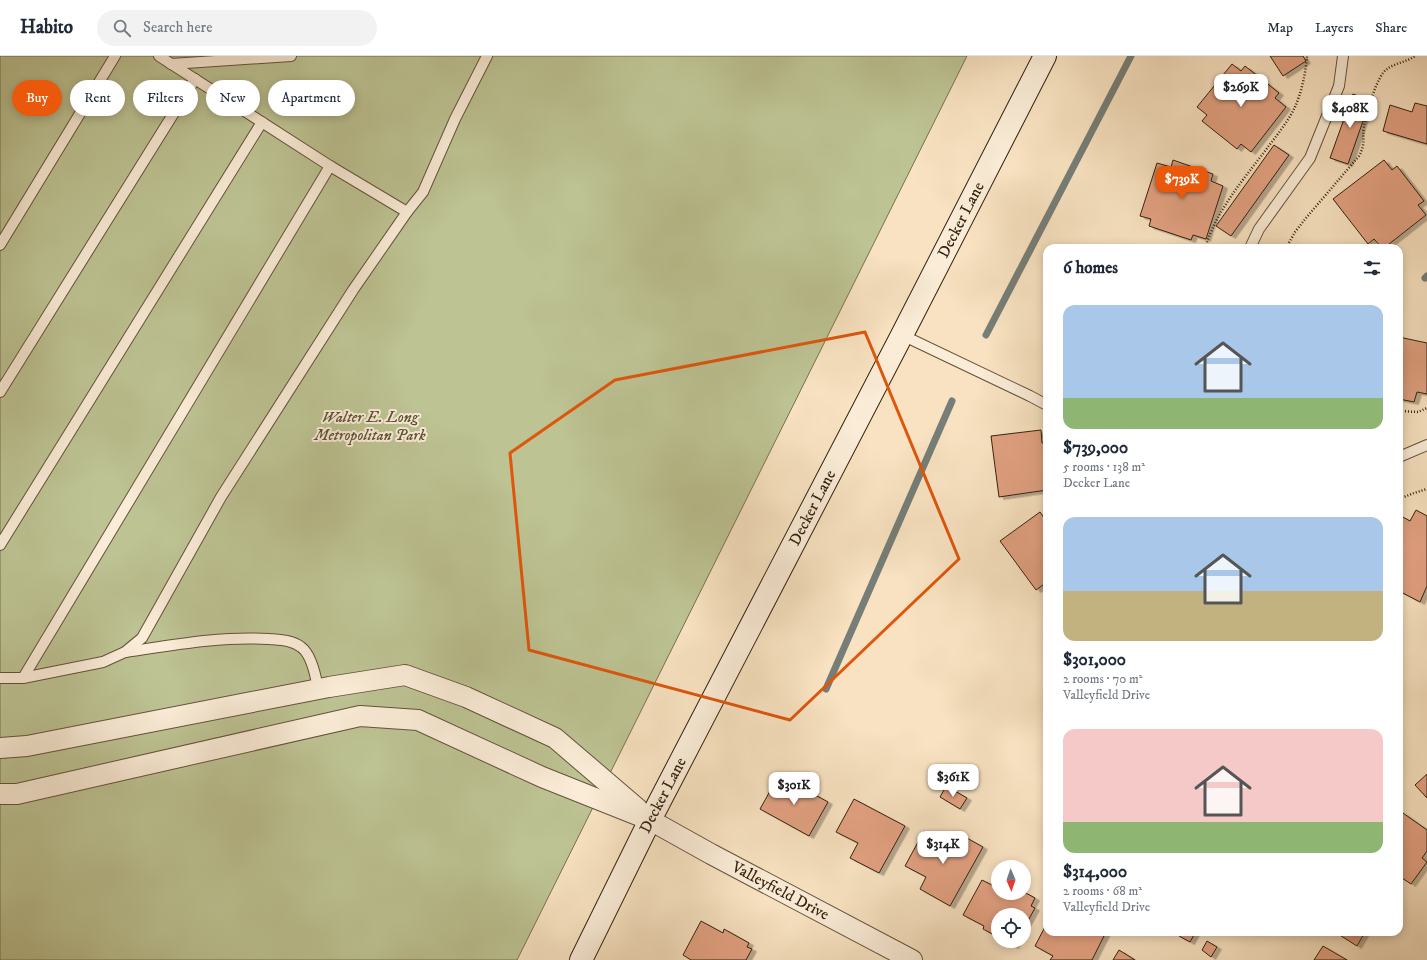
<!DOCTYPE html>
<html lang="en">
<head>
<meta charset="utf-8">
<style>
	body { margin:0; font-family:"IM FELL DW Pica",serif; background:#f2f2f3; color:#1f2937; height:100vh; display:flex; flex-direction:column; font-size:15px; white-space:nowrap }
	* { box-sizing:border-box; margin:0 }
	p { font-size:13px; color:#747a83 }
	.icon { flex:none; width:22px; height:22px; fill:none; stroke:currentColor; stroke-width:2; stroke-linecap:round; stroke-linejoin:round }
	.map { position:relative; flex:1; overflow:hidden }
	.details { position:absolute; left:1043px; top:188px; width:360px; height:692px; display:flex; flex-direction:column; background:#fff; border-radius:12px; box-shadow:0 2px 10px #0003 }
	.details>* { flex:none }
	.top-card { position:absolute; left:12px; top:24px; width:380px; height:36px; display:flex; gap:8px }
	.needle { width:26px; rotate:178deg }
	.tools { position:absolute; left:991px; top:804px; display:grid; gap:8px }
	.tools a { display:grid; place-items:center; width:40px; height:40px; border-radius:50%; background:#fff; box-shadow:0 2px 10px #0003; font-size:20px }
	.price { position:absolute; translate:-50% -34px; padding:0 9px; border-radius:8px; background:#fff; color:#222; font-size:13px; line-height:26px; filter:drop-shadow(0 1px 2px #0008) }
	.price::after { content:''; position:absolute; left:50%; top:24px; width:12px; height:9px; margin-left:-6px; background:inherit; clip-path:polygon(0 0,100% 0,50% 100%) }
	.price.active { background:#ea580c; color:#fff }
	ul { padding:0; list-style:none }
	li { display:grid; align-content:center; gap:8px; height:212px; padding:0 20px }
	li span { display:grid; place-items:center; height:124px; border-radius:12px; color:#555 }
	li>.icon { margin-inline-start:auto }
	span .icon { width:72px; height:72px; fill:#fffc; stroke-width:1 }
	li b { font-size:17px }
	h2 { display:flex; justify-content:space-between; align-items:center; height:48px; padding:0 20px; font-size:17px }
	.tag { padding:0 14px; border-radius:18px; background:#fff; box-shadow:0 2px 10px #0003; font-size:14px; line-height:36px }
	.tag.active { background:#ea580c; color:#fff }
	header { display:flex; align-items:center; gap:24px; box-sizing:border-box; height:56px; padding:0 20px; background:#fff; border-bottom:1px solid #e0e1e3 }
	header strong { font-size:19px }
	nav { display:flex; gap:22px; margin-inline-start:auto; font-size:14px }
	.search { width:280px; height:36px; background:#f2f2f3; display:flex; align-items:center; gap:10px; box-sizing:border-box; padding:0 14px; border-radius:22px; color:#747a83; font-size:15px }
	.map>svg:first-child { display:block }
	.green { fill:#bdc393; stroke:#787250 }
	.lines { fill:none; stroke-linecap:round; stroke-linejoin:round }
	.stream { stroke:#767e77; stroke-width:7 }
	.building { fill:#e2a181; stroke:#34220e; filter:url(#shadow) }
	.lane-casing { stroke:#65523b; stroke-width:12 }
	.street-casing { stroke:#65523b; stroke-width:22 }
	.secondary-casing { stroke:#34220e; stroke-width:24 }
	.path { stroke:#34220e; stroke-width:2.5; stroke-dasharray:1 2; stroke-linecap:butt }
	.lane { stroke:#faecd7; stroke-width:10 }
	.street { stroke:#faecd7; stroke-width:20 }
	.secondary { stroke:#faecd7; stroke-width:22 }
	.marked { fill:none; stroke:#df560c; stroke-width:3; stroke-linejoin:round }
	.labels { text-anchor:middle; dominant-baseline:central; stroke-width:4; stroke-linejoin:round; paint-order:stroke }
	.street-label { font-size:16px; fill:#34220e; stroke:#faecd7 }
	.park-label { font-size:16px; font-style:italic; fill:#5d5236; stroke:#faecd7 }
</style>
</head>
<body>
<header>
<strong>Habito</strong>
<div class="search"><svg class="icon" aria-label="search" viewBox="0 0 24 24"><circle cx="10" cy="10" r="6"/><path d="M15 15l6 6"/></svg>Search here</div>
<nav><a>Map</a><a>Layers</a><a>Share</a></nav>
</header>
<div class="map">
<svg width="1427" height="904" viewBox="0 0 1427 904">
	<defs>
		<filter id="shadow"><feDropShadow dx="4.5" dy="2.5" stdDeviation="0" flood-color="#0004"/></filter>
	</defs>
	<rect width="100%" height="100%" fill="#f8e2c1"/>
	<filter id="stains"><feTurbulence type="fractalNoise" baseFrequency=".005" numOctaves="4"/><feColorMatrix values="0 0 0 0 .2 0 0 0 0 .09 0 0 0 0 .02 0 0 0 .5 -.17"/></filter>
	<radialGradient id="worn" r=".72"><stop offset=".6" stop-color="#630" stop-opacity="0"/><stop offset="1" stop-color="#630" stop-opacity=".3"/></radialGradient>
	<path class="green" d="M0,0H967L517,904H0Z"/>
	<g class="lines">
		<g class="stream">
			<path d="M1425,222L1427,220"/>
			<path d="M986,279L1131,0"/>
			<path d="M826,633L952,345"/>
		</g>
	</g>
	<g class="building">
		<path d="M1270,0H1303L1306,5L1283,20Z"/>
		<path d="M1232,8L1241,15L1245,10L1279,37L1275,42L1286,51L1251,96L1241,88L1237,93L1202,65L1207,59L1197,51Z"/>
		<path d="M1353,38L1370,45L1348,108L1330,102Z"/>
		<path d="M1415,47L1427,50V88L1383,75L1390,49L1412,56Z"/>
		<path d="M1274,89L1289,99L1231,180L1216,170Z"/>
		<path d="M1173,104L1213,118L1211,125L1223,130L1206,183L1193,179L1191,184L1149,170L1151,163L1140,160L1157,107L1171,111Z"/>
		<path d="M1384,104L1392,114L1397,110L1424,145L1418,149L1426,159L1384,192H1382L1374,183L1368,188L1333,143Z"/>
		<path d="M1399,281L1427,287V338L1417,336L1414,346L1399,343Z"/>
		<path d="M1041,374L1042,387L1047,386V421H1046L1047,434L999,441L991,380Z"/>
		<path d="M1416,454L1427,460V530L1420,546L1399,535V465L1401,460L1410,465Z"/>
		<path d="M1040,456L1047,466V526L1036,534L1000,485Z"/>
		<path d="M1427,718V742L1415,729Z"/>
		<path d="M779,719L828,746L809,780L760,753Z"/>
		<path d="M946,730L967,742L960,753L940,741Z"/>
		<path d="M854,743L905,770L879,817L850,802L858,787L836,776Z"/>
		<path d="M1403,757L1427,774V795L1422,802L1427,806L1411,828L1399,820V763Z"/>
		<path d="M924,775L956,793L963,780L983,791L950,850L920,833L926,821L905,810Z"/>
		<path d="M982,824L998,832V837H1006L1013,841L1014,837H1024V836L1035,842L1031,850L1035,852L1024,872V859H998V881L983,873L984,870L963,859Z"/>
		<path d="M701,865L723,877L724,873L749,887L747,891L752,893L746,904H691L683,899Z"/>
		<path d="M1047,867V876H1106L1092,904H1050L1053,900L1035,890Z"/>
		<path d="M1181,876H1193L1195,877L1190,886L1179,880Z"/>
		<path d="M1335,876H1365L1357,890Z"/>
		<path d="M1005,885H1017L1014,890Z"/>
		<path d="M1207,885L1217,891L1211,901L1202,894Z"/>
		<path d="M1323,890L1347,904H1314Z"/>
		<path d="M1119,894L1135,904H1113Z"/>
	</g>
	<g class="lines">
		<g class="lane-casing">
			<g id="lane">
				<path d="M171,8L291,0"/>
				<path d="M407,156L423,136L455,63L487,0"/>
				<path d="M0,189L115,0"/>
				<path d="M1250,192L1259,173L1310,102L1339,30L1343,0"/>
				<path d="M902,279L1030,340L1047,349"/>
				<path d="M0,336L195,23"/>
				<path d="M1399,401L1427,389"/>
				<path d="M0,489L262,66"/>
				<path d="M126,596C173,589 221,580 269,583C280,584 292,584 301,591C311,598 316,621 318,633"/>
				<path d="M0,622H23L330,110L159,0"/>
				<path d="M23,622L103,606L125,596L142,582L221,441L353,234L407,156L330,110"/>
			</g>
		</g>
		<g class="street-casing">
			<g id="street">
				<path d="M0,692L27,690L329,631L405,619L466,641L555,682L638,753"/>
				<path id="s1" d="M0,738H17L360,660L418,664L542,721L650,764L711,798L912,904"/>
			</g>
		</g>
		<g class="secondary-casing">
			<g id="secondary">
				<path id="s2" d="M581,904L650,764L902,279L1045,0"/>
			</g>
		</g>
		<g class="path">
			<path d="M1205,192C1217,153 1244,123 1268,91C1277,79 1287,67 1294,53C1301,39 1306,16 1307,0"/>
			<path d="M1286,192L1295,176L1306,162L1359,100C1366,87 1362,83 1364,70C1366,58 1377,19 1387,13C1395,7 1407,6 1415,0"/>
			<path d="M1399,355L1418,356L1427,352"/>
			<path d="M1399,443L1414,437L1427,433"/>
		</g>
		<use href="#lane" class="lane"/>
		<use href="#street" class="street"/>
		<use href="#secondary" class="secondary"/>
	</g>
	<path class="marked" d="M865,276L959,503L790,664L529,594L510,397L615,324Z"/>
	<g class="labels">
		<g class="street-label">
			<text stroke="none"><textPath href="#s2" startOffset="832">Decker Lane</textPath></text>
			<text stroke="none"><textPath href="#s2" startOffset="508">Decker Lane</textPath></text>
			<text stroke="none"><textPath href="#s2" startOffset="184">Decker Lane</textPath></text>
			<text stroke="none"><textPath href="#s1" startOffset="828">Valleyfield Drive</textPath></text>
		</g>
		<g class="park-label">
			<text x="370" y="361">Walter E. Long<tspan x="370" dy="18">Metropolitan Park</tspan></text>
		</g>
	</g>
	<rect width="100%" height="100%" filter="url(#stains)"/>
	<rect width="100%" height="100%" fill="url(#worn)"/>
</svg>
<div class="tools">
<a><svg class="needle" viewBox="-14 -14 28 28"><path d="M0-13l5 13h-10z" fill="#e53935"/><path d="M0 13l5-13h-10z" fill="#747a83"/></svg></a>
<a><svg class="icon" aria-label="locate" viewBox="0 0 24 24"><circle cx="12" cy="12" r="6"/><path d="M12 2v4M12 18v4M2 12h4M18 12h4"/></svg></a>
</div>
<b class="price" style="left:1241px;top:52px">$269K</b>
<b class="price" style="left:1350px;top:73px">$408K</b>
<b class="price active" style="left:1182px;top:144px">$739K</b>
<b class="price" style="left:953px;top:742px">$361K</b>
<b class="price" style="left:794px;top:750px">$301K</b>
<b class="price" style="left:943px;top:809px">$314K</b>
<div class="top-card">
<a class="tag active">Buy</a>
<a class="tag">Rent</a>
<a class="tag">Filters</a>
<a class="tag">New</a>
<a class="tag">Apartment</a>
</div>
<section class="details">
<h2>6 homes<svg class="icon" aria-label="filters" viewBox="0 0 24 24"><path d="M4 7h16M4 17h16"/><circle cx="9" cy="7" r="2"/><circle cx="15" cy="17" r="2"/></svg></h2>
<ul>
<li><span style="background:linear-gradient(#a9c7e8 75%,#8fb573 0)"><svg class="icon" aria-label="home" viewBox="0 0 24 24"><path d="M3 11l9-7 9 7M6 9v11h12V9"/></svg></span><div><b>$739,000</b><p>5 rooms · 138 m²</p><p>Decker Lane</p></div></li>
<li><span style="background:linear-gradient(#a9c7e8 60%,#c2b280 0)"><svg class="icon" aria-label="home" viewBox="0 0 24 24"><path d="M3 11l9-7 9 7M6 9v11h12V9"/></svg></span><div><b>$301,000</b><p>2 rooms · 70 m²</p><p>Valleyfield Drive</p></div></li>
<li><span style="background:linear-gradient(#f6c9c9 75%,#8fb573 0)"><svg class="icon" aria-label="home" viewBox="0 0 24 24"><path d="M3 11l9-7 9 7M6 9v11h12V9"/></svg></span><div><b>$314,000</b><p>2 rooms · 68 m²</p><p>Valleyfield Drive</p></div></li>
</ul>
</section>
</div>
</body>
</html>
